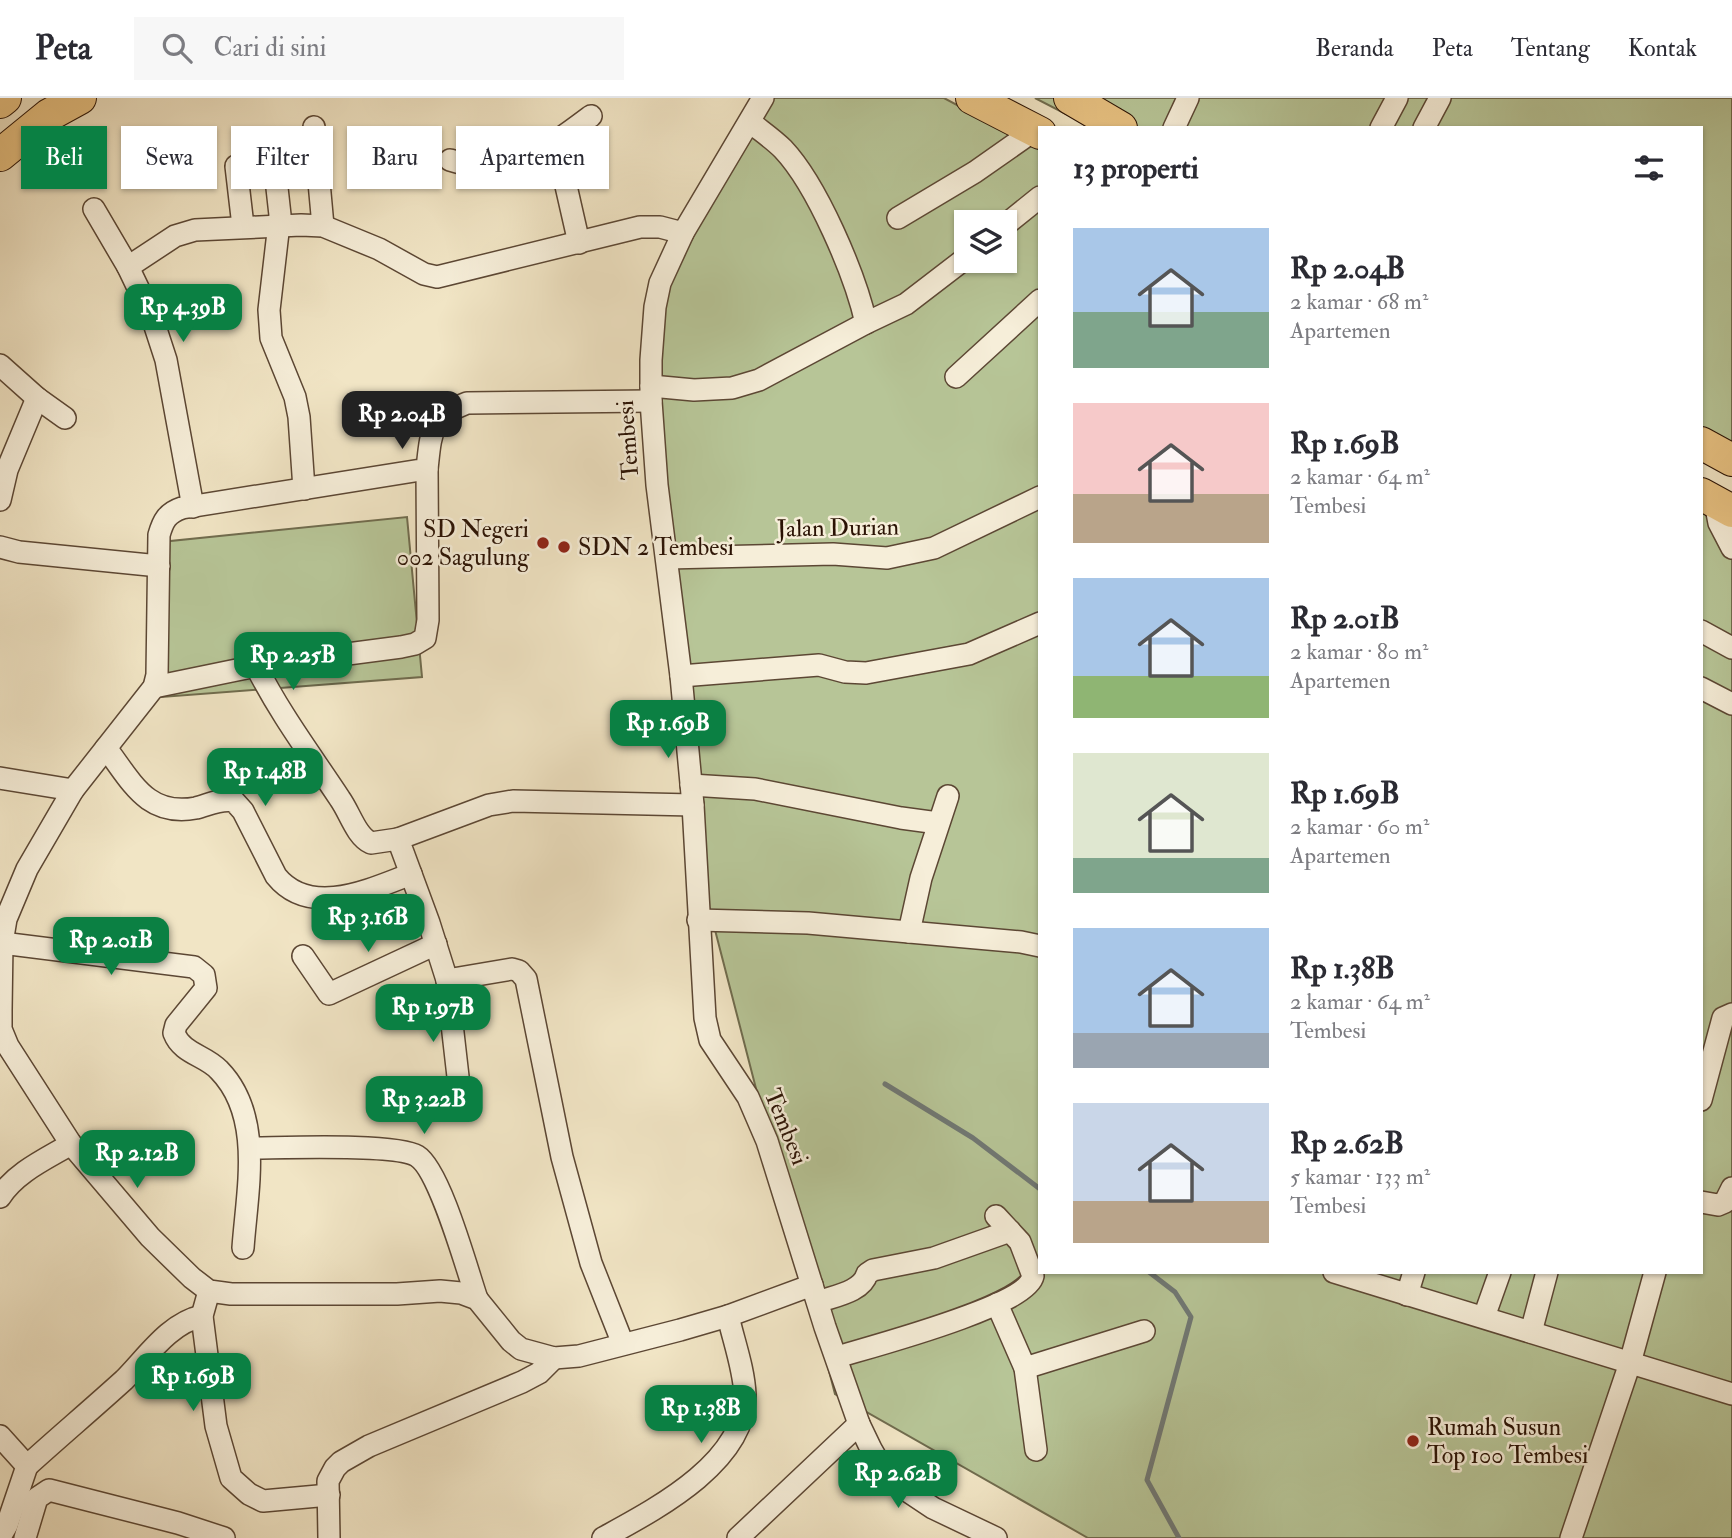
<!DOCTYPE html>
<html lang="id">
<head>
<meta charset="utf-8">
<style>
	body { margin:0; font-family:"IM FELL Double Pica",serif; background:#f7f7f7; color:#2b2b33; height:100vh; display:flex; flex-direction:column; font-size:26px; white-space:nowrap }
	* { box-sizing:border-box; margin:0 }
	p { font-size:23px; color:#7c7c81 }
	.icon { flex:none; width:38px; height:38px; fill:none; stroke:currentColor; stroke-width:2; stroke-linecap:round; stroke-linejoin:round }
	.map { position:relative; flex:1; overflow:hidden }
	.panel { position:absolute; left:1038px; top:28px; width:665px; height:1148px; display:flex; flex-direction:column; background:#fff; border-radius:0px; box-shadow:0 2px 5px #0004 }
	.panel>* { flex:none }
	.hud { position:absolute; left:21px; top:28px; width:665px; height:63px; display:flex; gap:14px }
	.fabs { position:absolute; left:954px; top:112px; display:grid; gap:14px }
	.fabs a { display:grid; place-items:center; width:63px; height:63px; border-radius:0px; background:#fff; box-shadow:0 2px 5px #0004; font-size:35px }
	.price { position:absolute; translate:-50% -60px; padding:0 16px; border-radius:14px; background:#0b8043; color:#fff; font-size:23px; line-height:46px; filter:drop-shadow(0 2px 4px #0008) }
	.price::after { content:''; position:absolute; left:50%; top:42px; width:21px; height:16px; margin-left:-10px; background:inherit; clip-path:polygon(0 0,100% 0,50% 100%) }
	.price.selected { background:#222; color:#fff }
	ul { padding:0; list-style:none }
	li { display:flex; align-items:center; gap:21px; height:175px; padding:0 35px }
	li span { display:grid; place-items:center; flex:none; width:196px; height:140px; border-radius:0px; color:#555 }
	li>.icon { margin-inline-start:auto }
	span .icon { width:84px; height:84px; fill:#fffc; stroke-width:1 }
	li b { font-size:30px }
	h2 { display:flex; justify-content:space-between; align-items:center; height:84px; padding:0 35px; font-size:30px }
	.pill { padding:0 24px; border-radius:0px; background:#fff; box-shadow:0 2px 5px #0004; font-size:24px; line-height:63px }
	.pill.selected { background:#0b8043; color:#fff }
	header { display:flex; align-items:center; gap:42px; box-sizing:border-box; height:98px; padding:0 35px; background:#fff; border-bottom:2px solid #e1e1e2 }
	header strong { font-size:33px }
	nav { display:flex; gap:38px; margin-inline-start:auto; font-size:24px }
	.search { width:490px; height:63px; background:#f7f7f7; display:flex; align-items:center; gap:18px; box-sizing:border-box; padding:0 24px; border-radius:0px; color:#7c7c81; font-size:26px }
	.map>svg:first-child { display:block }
	.green { fill:#b7c597; stroke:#706c4e; stroke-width:2; fill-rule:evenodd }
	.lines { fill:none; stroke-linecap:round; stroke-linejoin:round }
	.stream { stroke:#707874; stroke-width:5 }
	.minor-casing { stroke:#5c4734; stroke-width:24 }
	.highway-casing { stroke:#2a1204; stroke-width:34 }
	.minor { stroke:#f6eed9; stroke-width:21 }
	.highway { stroke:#e8c282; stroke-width:32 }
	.poi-dot { fill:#8f2418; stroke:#f6eed9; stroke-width:2.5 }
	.labels { text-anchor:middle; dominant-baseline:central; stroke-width:5; stroke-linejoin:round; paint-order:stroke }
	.street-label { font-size:24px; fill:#2a1204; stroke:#f6eed9 }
	.poi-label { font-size:24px; fill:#2a1204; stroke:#f6eed9; text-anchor:start }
</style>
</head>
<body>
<header>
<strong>Peta</strong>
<div class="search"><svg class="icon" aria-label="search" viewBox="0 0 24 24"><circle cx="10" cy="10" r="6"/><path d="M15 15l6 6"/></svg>Cari di sini</div>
<nav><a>Beranda</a><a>Peta</a><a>Tentang</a><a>Kontak</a></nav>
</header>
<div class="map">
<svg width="1732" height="1440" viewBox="0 0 1732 1440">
	<rect width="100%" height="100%" fill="#f1e5c5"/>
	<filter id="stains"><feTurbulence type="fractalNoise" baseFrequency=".00286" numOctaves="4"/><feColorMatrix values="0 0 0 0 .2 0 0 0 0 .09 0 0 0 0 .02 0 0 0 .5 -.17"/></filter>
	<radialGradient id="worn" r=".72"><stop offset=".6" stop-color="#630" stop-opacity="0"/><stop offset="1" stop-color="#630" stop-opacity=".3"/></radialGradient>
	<g class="green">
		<path d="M769,0H944L1039,51L1040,1174H1701V405L1732,422V1440H1088L835,1296L684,712L649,312L661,186ZM966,124H1004V163H966Z"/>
		<path d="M1035,0H1732V378L1701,361V30H1093Z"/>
		<path d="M407,419L422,579L162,599L161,444Z"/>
	</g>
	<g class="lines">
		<g class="stream">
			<path d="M885,986L973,1040L1040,1091"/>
			<path d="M1149,1174L1175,1194L1191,1219L1147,1382L1179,1440"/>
		</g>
		<g class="minor-casing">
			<g id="minor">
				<path d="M763,0L683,135L660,185L655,209L651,262V303L657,387L681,578L693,707L705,920L710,942L748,999L767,1043L825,1229L859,1326L871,1351L883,1372L906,1392L933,1410L996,1440"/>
				<path d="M750,24C761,33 773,41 783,51C817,87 855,176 866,225"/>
				<path d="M314,29L323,128"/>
				<path d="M1174,30L1188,0"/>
				<path d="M1381,30L1397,0"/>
				<path d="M1424,30L1440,0"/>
				<path d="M556,44L579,145"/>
				<path d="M268,46L274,63L280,117L269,212L271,240L295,299L299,319L304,391"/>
				<path d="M450,62C508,81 547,51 591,18"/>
				<path d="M236,68L243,128"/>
				<path d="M94,111L128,169L152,219L166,262L193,409"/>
				<path d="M898,120L975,74L1035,32"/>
				<path d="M1004,128L1040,99"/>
				<path d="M128,169L175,138L195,132L301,127L323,128L379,151L424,176L437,179L640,129H660L683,135"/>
				<path d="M0,267L37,300L65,320"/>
				<path d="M956,279L1040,202"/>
				<path d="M651,288L694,292L732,290L759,282L866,225L906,206L966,160"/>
				<path d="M651,303L467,305C430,319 431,335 427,371L182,410C167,415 163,423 159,437L157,577L154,589L73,692L27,771L6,821L2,845L1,912V931L8,948L71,1046L150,1139L192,1180L209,1193L231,1196H397L440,1193L461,1195L477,1201L511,1243L521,1251L554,1260L579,1258L680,1232L728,1218L812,1187"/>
				<path d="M0,402L7,372L37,300"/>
				<path d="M1715,404L1719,425L1732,450"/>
				<path d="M0,449L19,454L159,468"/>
				<path d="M667,460L833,456L887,460L934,450L1040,399"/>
				<path d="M1701,533L1732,550"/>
				<path d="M256,568L401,549L415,546L425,540L428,522L427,371"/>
				<path d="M681,578L819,567L845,574L866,575L969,556L1040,525"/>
				<path d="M154,589L256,568C280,616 311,657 340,701C350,715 356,738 371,745L398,741"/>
				<path d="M1701,590L1732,606"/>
				<path d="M106,650C132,684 147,719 196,710C208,707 221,700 234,703L243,713L276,778C310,820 369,792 411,776"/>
				<path d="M0,680L73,692"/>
				<path d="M691,687L755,691L901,720L938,725"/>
				<path d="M698,822L808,825L1021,844L1040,848"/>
				<path d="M909,834L921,780L948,698"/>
				<path d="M2,845L194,869L204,877L206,890L176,927L174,935C182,956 205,957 219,972C264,1018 247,1092 243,1150"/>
				<path d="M303,858L329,896L436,846"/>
				<path d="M447,882L461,1005"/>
				<path d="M1701,1002L1723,920L1732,916"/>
				<path d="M250,1050C280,1050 396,1045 417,1058C440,1072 467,1172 477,1201"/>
				<path d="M0,1099C16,1074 46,1061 71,1046"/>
				<path d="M1701,1104L1718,1107L1725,1104L1732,1090"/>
				<path d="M1334,1174L1732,1296"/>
				<path d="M209,1193L202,1218L216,1328L231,1380L249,1396L263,1403L329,1397"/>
				<path d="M1407,1197L1414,1174"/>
				<path d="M818,1204C834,1198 862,1194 867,1176L873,1172L934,1160L1010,1133"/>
				<path d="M997,1206L1025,1270L1036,1352"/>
				<path d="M1484,1219L1500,1174"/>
				<path d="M1531,1234L1547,1174"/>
				<path d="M623,1246L591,1165L562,1059L526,881L519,873L512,871L447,882L429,825L398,741L489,707L513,703L693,707"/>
				<path d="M837,1259C870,1249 1027,1208 1033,1178L1020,1144L996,1118"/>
				<path d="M1025,1270L1144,1233"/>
				<path d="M0,1338L27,1368C59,1339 92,1311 124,1282C147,1259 169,1225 202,1218"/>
				<path d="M0,1439L7,1427L27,1368"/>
				<path d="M25,1440L37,1400L49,1392L178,1425L224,1440"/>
				<path d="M329,1440L328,1383L335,1370L341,1364L369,1348L522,1284L539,1275L554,1260"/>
				<path d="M603,1440C654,1412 746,1365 745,1297C744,1271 734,1244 728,1218"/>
				<path d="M738,1440L859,1326"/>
				<path d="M1571,1440L1630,1265L1655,1174"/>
			</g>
		</g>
		<g class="highway-casing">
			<g id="highway">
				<path d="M972,0L1040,35"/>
				<path d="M1070,0L1121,30"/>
				<path d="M0,4L5,0"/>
				<path d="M0,57L49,17L80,0"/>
				<path d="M1701,345L1732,362"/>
				<path d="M1701,396L1732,413"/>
			</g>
		</g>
		<use href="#minor" class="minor"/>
		<use href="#highway" class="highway"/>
	</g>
	<g class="poi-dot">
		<circle cx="543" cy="445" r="7"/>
		<circle cx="564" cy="449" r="7"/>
		<circle cx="1413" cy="1343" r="7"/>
	</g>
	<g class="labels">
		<g class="street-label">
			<text transform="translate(628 342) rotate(-94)">Tembesi</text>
			<text transform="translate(838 430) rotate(-1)">Jalan Durian</text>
			<text transform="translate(786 1029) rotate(68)">Tembesi</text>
		</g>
		<g class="poi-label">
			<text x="529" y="431" text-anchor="end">SD Negeri<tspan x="529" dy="28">002 Sagulung</tspan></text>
			<text x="578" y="449">SDN 2 Tembesi</text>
			<text x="1427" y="1329">Rumah Susun<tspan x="1427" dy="28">Top 100 Tembesi</tspan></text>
		</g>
	</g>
	<rect width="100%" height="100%" filter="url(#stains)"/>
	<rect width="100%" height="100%" fill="url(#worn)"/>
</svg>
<div class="fabs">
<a><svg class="icon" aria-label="layers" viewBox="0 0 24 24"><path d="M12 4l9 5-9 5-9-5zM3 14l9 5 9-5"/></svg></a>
</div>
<b class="price" style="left:183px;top:246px">Rp 4.39B</b>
<b class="price selected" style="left:402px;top:353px">Rp 2.04B</b>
<b class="price" style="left:293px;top:594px">Rp 2.25B</b>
<b class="price" style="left:668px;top:662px">Rp 1.69B</b>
<b class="price" style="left:265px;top:710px">Rp 1.48B</b>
<b class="price" style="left:368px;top:856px">Rp 3.16B</b>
<b class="price" style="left:111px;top:879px">Rp 2.01B</b>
<b class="price" style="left:433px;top:946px">Rp 1.97B</b>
<b class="price" style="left:424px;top:1038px">Rp 3.22B</b>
<b class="price" style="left:137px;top:1092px">Rp 2.12B</b>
<b class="price" style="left:193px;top:1315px">Rp 1.69B</b>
<b class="price" style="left:701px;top:1347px">Rp 1.38B</b>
<b class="price" style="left:898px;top:1412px">Rp 2.62B</b>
<div class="hud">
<a class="pill selected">Beli</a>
<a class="pill">Sewa</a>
<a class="pill">Filter</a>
<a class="pill">Baru</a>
<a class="pill">Apartemen</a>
</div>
<section class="panel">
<h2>13 properti<svg class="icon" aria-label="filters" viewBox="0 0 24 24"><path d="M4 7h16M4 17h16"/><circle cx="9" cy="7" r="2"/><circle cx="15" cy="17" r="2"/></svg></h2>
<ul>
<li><span style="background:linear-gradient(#a9c7e8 60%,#7fa58c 0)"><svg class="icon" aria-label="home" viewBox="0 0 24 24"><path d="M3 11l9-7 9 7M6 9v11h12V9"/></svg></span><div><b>Rp 2.04B</b><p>2 kamar · 68 m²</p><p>Apartemen</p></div></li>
<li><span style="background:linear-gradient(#f6c9c9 65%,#b9a48a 0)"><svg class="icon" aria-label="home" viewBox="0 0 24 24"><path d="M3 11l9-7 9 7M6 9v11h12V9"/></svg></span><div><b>Rp 1.69B</b><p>2 kamar · 64 m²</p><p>Tembesi</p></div></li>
<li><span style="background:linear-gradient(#a9c7e8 70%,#8fb573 0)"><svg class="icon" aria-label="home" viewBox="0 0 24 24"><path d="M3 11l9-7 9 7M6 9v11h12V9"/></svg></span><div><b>Rp 2.01B</b><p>2 kamar · 80 m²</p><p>Apartemen</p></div></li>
<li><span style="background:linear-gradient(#dfe7d0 75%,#7fa58c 0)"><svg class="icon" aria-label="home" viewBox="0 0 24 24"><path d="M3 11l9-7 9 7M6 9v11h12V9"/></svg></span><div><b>Rp 1.69B</b><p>2 kamar · 60 m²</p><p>Apartemen</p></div></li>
<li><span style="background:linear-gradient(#a9c7e8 75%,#9aa5b1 0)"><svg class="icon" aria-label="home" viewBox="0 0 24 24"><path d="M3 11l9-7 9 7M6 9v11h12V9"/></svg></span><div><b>Rp 1.38B</b><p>2 kamar · 64 m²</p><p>Tembesi</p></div></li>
<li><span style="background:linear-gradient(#c9d6e8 70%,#b9a48a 0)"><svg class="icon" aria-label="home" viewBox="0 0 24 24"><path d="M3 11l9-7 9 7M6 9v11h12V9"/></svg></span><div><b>Rp 2.62B</b><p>5 kamar · 133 m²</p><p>Tembesi</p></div></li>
</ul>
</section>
</div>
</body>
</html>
